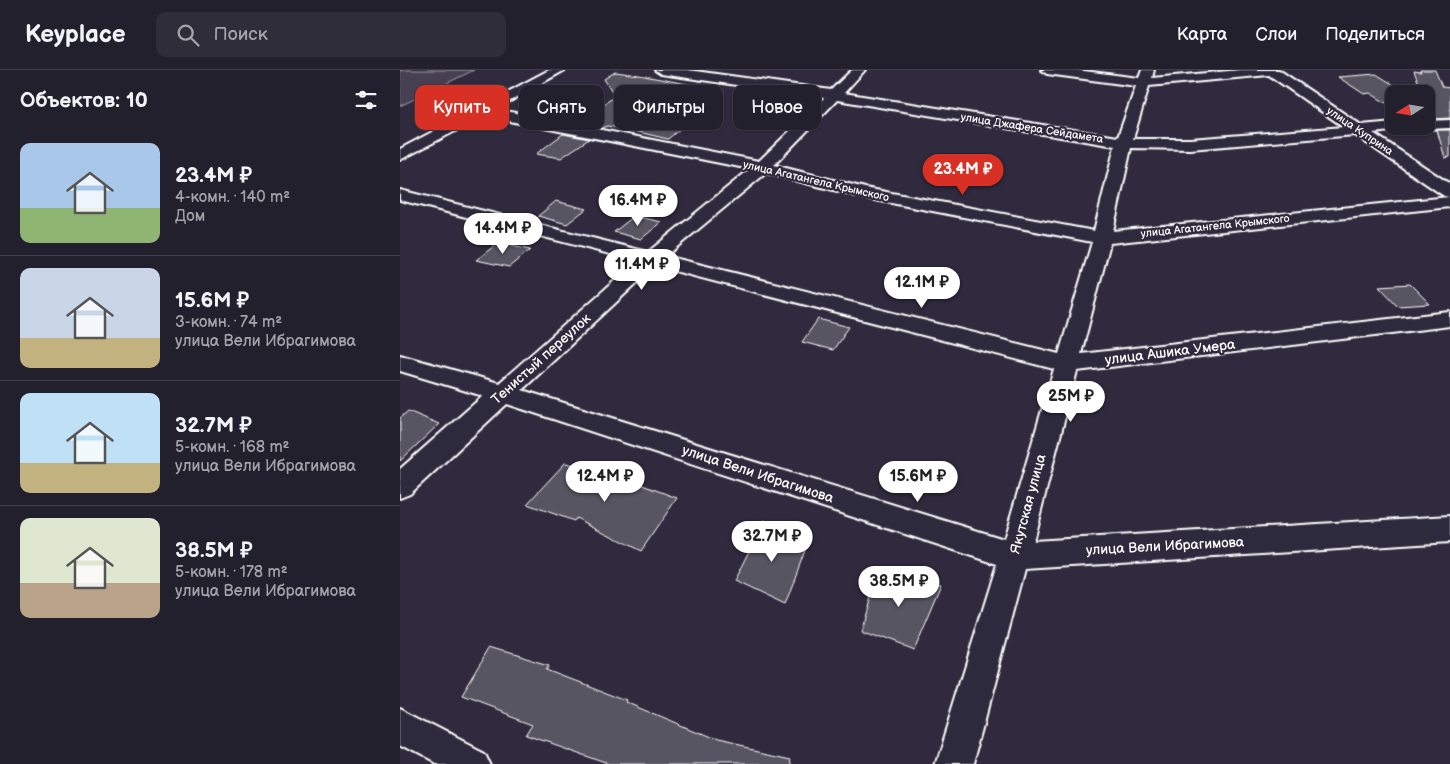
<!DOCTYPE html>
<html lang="ru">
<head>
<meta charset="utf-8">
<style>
	body { margin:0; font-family:"Balsamiq Sans",sans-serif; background:#2f2d3a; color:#f1f3f6; height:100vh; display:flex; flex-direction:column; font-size:19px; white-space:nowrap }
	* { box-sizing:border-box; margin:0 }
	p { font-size:16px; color:#a3a3aa }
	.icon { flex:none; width:28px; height:28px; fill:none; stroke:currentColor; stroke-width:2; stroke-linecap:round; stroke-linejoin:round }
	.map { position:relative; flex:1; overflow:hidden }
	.panel { display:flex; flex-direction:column; background:#23202e; width:400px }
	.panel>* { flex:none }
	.banner { position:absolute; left:15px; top:15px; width:475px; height:45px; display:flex; gap:10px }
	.needle { width:32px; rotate:258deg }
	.tools { position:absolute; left:985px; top:15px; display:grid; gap:10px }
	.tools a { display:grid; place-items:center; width:50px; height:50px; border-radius:10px; background:#23202e; box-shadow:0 1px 4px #0004,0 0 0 1px #403e4a; font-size:25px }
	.price { position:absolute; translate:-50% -42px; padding:0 11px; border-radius:18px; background:#fff; color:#222; font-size:16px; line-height:32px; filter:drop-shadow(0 1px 2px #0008) }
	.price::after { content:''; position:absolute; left:50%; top:30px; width:15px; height:11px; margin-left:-8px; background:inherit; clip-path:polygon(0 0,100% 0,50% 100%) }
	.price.current { background:#d93025; color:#fff }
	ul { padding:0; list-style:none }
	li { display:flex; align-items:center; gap:15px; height:125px; padding:0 20px }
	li+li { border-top:1px solid #403e4a }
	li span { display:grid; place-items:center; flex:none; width:140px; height:100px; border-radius:10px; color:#555 }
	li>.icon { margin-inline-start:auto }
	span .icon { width:60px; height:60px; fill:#fffc; stroke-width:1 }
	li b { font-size:21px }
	h2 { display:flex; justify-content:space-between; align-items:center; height:60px; padding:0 20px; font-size:21px }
	.pill { padding:0 18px; border-radius:10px; background:#23202e; box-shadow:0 1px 4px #0004,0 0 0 1px #403e4a; font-size:18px; line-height:45px }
	.pill.current { background:#d93025; color:#fff }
	header { display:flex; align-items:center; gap:30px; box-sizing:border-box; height:70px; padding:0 25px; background:#23202e; border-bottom:1px solid #403e4a }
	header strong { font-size:24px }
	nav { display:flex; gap:28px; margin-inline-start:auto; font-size:18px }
	.search { width:350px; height:45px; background:#2f2d3a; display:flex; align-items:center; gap:12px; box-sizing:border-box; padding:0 18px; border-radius:10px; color:#a3a3aa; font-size:19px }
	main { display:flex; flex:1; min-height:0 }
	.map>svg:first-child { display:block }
	.green { fill:#464152; stroke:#a2a0a8 }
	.building { fill:#595564; stroke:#fff }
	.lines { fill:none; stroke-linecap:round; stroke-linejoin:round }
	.minor-casing { stroke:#fff; stroke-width:4 }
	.minor { fill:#2f2a3d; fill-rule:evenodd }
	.labels { text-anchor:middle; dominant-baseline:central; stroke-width:4.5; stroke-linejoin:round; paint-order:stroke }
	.far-street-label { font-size:11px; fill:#fff; stroke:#2f2a3d }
	.street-label { font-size:14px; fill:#fff; stroke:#2f2a3d }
</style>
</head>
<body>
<header>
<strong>Keyplace</strong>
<div class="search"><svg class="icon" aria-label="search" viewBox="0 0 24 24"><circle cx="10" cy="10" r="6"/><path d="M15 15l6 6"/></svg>Поиск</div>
<nav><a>Карта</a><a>Слои</a><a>Поделиться</a></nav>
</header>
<main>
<section class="panel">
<h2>Объектов: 10<svg class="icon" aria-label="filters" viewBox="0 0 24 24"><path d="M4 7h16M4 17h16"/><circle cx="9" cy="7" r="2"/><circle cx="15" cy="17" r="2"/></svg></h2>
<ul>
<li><span style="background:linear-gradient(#a9c7e8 65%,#8fb573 0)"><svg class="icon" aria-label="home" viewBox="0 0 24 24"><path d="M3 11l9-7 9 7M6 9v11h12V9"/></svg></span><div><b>23.4M ₽</b><p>4-комн. · 140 m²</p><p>Дом</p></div></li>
<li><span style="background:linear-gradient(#c9d6e8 70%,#c2b280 0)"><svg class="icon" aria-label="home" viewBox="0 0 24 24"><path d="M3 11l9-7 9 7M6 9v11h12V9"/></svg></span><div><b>15.6M ₽</b><p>3-комн. · 74 m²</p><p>улица Вели Ибрагимова</p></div></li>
<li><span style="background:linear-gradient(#bfe0f5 70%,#c2b280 0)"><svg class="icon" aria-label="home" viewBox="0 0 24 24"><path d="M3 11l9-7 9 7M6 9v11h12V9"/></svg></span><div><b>32.7M ₽</b><p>5-комн. · 168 m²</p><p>улица Вели Ибрагимова</p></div></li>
<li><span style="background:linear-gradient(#dfe7d0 65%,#b9a48a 0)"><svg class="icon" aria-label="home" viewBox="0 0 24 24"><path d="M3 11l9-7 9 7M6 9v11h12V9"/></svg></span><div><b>38.5M ₽</b><p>5-комн. · 178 m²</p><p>улица Вели Ибрагимова</p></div></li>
</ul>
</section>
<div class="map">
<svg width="1050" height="694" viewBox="0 0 1050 694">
	<rect width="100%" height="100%" fill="#2f2a3d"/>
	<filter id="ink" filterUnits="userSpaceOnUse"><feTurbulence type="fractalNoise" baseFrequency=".02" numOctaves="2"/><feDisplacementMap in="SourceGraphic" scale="10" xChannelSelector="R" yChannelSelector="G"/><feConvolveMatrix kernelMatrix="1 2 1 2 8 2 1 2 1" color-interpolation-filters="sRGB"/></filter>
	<g filter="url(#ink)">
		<path class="green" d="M0,0H74L0,36Z"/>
		<g class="building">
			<path d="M1020,0H1035L1042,17L1050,18V48L1034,49L1026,22H1022L1014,1L1021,2Z"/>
			<path d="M215,2L239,5L324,21L268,69L225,59L207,56L203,58L178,53L215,26L204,9Z"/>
			<path d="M976,4L994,15V38L970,23L964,24L938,7Z"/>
			<path d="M1037,60H1050V87L1045,88Z"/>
			<path d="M163,64L189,69L161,88L136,84Z"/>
			<path d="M156,131L186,139L167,154L138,146Z"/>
			<path d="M234,146L262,152L241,169L214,162Z"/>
			<path d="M98,173L130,180L109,197L76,190Z"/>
			<path d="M1010,214L1030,234L998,236L979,216Z"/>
			<path d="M418,249L449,257L433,280L402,272Z"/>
			<path d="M8,341L39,354L0,391V348Z"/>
			<path d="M165,393L205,401L277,428L241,481L176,448L174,451L127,434Z"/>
			<path d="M364,451L408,472L385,535L334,511Z"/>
			<path d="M479,498L541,514L513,580L460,560Z"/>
			<path d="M91,577L150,595L147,599L227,630L226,632L316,670L390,686L389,694H209L126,665L133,654L61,627Z"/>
		</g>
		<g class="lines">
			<g class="minor-casing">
				<g id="minor">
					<path d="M149,0H165L96,39L359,91L424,28L261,4L255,0H288L431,20L452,0H465L444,23L718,67L736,16L647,4L641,0H676L739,8L742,0H754L752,8L840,0H879L961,55L994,52V56H1011L1009,59L973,63L1050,114V137L710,173L681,284L1050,242V256L677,301L633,471L1050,446V472L625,499L573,694H535L597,494L107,334L10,424L0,428V399L83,326L0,301V285L99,313L237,191L0,130V120L248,182L350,99L84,46L0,90V79ZM869,5L944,57L790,69H733L749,16ZM437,30L715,76L694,161L465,118L374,95ZM955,65L1044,126L1049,127L713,161L731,78L790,79ZM366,103L465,128L692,172L659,284L266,186ZM255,196L654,299L604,469L122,320Z"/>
					<path d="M1050,50V58L1026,59L1019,56H1026V51Z"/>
					<path d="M0,638L84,681L90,694H34L0,676Z"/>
				</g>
			</g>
			<use href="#minor" class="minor"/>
		</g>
	</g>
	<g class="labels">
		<g class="far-street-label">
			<text transform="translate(632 58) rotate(9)">улица Джафера Сейдамета</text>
			<text transform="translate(960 61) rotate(34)">улица Куприна</text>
			<text transform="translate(416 111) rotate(13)">улица Агатангела Крымского</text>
			<text transform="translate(815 156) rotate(-6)">улица Агатангела Крымского</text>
		</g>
		<g class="street-label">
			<text transform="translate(770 282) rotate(-7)">улица Ашика Умера</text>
			<text transform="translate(141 289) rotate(-42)">Тенистый переулок</text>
			<text transform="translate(358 404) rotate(18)">улица Вели Ибрагимова</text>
			<text transform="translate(628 434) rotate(-75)">Якутская улица</text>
			<text transform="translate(765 476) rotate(-3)">улица Вели Ибрагимова</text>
		</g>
	</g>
</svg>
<div class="tools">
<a><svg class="needle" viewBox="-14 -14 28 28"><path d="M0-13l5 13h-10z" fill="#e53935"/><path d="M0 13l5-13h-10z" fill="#a3a3aa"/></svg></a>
</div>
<b class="price current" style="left:563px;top:126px">23.4M ₽</b>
<b class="price" style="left:238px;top:157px">16.4M ₽</b>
<b class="price" style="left:103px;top:185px">14.4M ₽</b>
<b class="price" style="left:242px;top:221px">11.4M ₽</b>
<b class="price" style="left:522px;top:239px">12.1M ₽</b>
<b class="price" style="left:671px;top:353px">25M ₽</b>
<b class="price" style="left:205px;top:433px">12.4M ₽</b>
<b class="price" style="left:518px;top:433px">15.6M ₽</b>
<b class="price" style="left:372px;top:493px">32.7M ₽</b>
<b class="price" style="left:499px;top:538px">38.5M ₽</b>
<div class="banner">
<a class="pill current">Купить</a>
<a class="pill">Снять</a>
<a class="pill">Фильтры</a>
<a class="pill">Новое</a>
</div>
</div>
</main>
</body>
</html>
